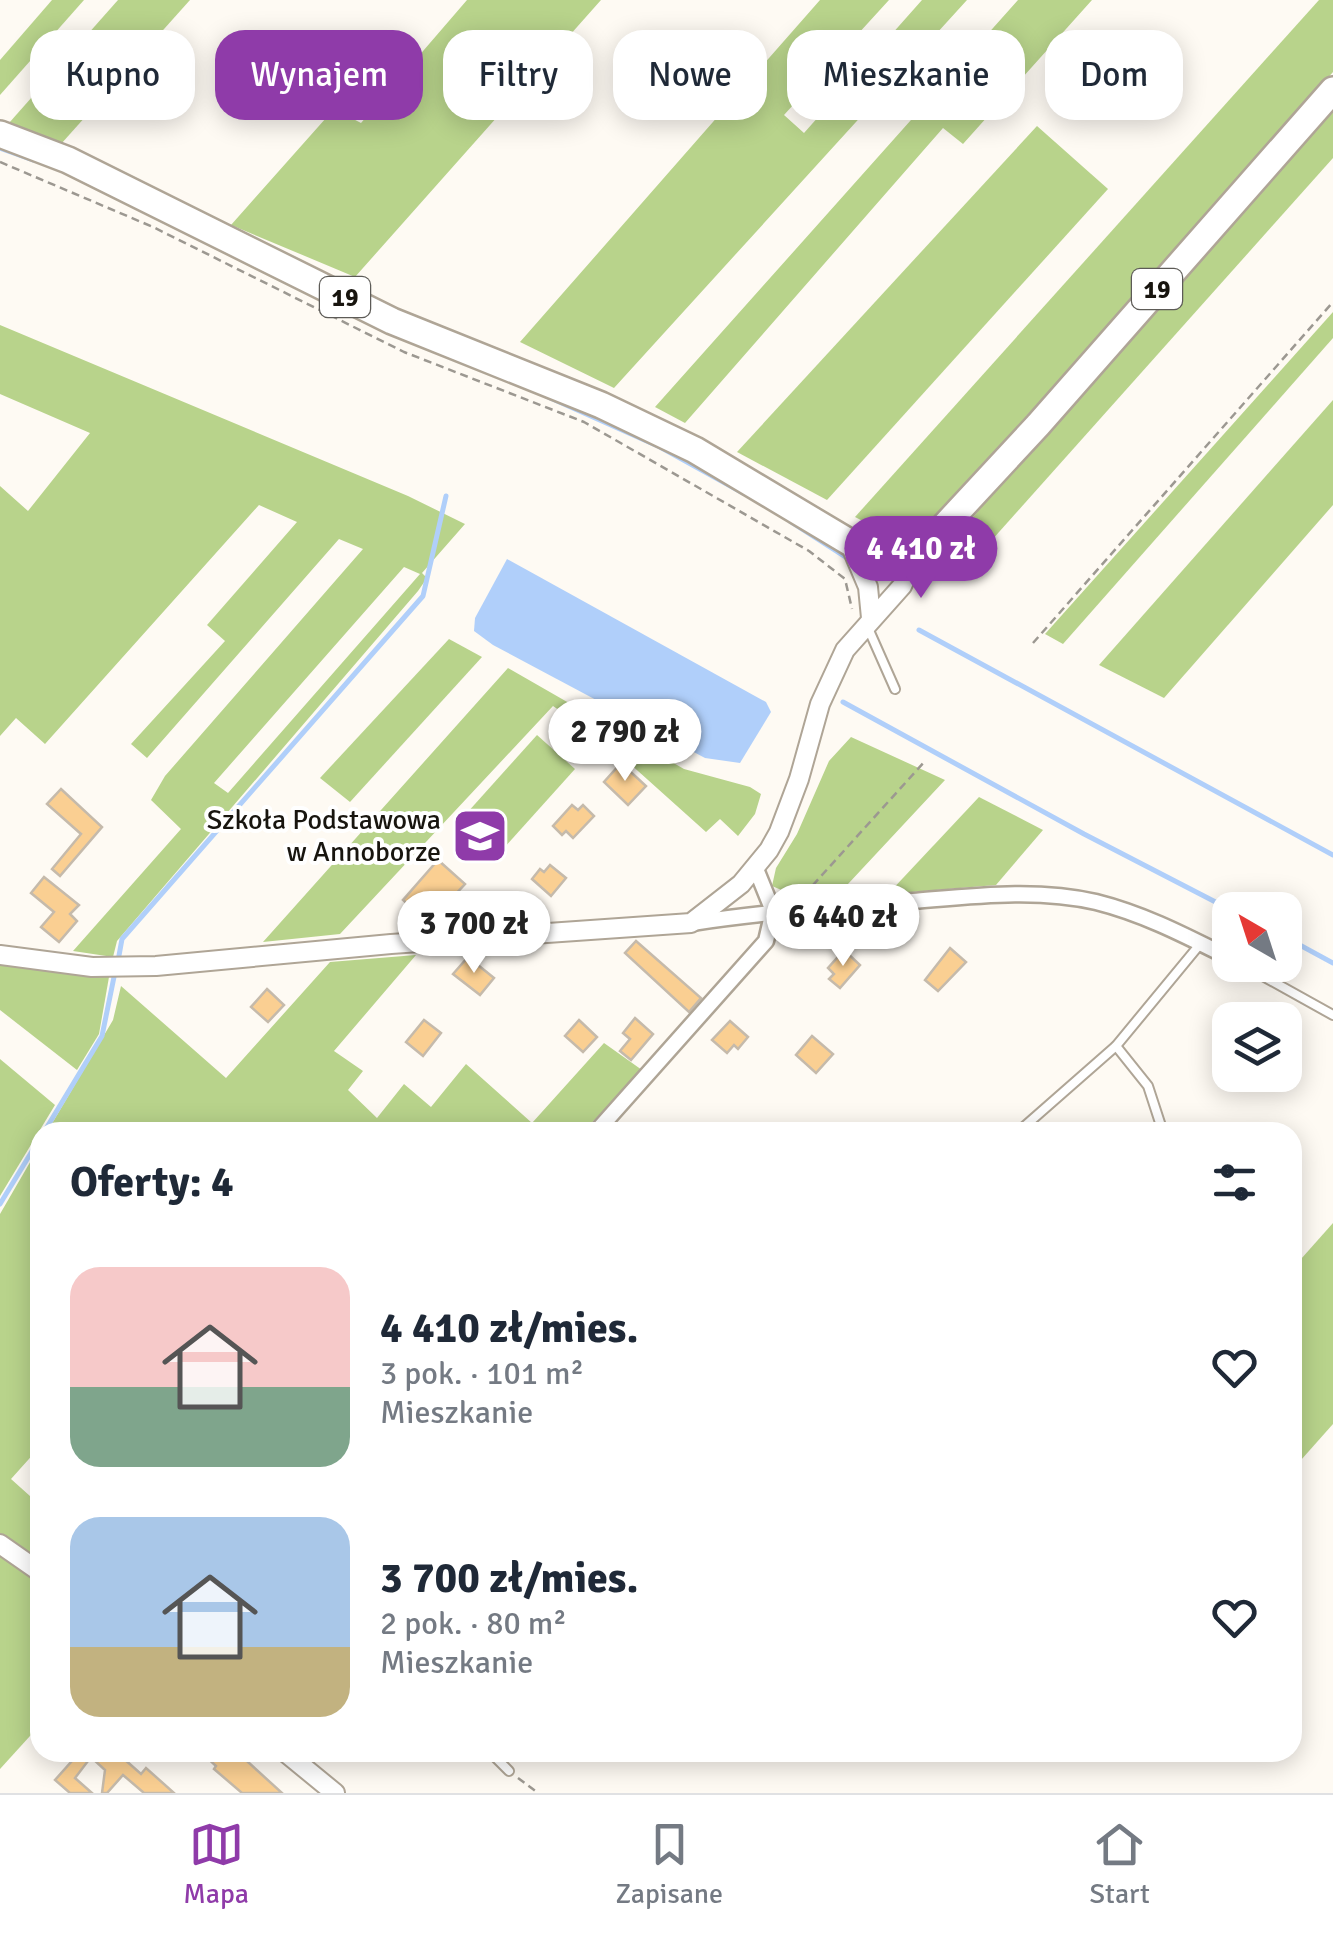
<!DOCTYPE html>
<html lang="pl">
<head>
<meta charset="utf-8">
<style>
	body { margin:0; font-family:Signika,sans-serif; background:#f2f2f3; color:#1f2937; height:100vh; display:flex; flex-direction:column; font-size:38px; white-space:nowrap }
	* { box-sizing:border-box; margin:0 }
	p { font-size:32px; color:#747a83 }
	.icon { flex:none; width:55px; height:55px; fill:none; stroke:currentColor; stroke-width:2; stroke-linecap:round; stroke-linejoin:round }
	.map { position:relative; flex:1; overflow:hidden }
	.side { position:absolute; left:30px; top:1122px; width:1272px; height:640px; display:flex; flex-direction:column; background:#fff; border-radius:30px; box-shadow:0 5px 25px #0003 }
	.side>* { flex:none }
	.guide { position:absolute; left:30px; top:30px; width:1275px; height:90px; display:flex; gap:20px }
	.needle { width:65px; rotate:321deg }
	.controls { position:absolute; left:1212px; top:892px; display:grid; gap:20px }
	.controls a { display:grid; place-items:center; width:90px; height:90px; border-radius:20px; background:#fff; box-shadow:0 5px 25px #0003; font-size:50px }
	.price { position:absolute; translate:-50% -85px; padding:0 22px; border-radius:35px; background:#fff; color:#222; font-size:32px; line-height:65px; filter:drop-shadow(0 2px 5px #0008) }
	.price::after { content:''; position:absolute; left:50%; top:60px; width:30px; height:22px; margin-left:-15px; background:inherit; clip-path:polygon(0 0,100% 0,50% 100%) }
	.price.on { background:#8f3ba9; color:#fff }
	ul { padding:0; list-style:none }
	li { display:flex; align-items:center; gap:30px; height:250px; padding:0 40px }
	li span { display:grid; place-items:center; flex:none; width:280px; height:200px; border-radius:30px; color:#555 }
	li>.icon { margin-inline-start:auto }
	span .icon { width:120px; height:120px; fill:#fffc; stroke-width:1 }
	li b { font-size:42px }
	h2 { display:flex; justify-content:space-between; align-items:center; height:120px; padding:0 40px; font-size:42px }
	.chip { padding:0 35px; border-radius:30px; background:#fff; box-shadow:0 5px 25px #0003; font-size:35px; line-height:90px }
	.chip.on { background:#8f3ba9; color:#fff }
	.tabs { display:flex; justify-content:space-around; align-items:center; height:140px; border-top:2px solid #e0e1e3; background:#fff; font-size:28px; color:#747a83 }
	.tabs a { display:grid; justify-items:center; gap:5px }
	.tabs .on { color:#8f3ba9 }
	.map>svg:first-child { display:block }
	.green { fill:#b8d38b; fill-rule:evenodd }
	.water { fill:#b0cffa }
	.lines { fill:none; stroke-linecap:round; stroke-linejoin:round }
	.stream { stroke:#b0cffa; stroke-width:5 }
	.building { fill:#facf92; stroke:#c5baab; stroke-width:2.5 }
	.service-casing { stroke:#afa596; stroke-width:12 }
	.minor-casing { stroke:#afa596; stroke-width:19 }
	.tertiary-casing { stroke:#afa596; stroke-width:22 }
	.trunk-casing { stroke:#afa596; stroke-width:30 }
	.path { stroke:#9c9891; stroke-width:2.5; stroke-dasharray:8 5; stroke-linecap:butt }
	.service { stroke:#fff; stroke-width:8 }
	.minor { stroke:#fff; stroke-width:14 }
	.tertiary { stroke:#fff; stroke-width:18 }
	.trunk { stroke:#fff; stroke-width:25 }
	.labels { text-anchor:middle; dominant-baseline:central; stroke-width:8; stroke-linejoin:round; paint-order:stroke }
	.shield { fill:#fff; stroke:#5d5b57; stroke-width:2.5 }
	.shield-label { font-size:25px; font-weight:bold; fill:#18150f }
	.poi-label { font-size:28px; fill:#18150f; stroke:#fff; text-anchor:end }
</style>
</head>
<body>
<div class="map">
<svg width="1333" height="1793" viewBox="0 0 1333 1793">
	<rect width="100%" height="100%" fill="#fefaf3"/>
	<g class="green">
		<path d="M52,0H84L0,95V60Z"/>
		<path d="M118,0H190L61,144L9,123Z"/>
		<path d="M467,0H601L355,277L231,225L334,109L361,123Z"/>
		<path d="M820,0H889L784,115L804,133L922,0H967L614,388L520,342Z"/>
		<path d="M1018,0H1092L963,144L943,128L685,423L655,407Z"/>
		<path d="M1319,0H1333V72L911,546L855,517Z"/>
		<path d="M1333,108V158L958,578L935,564L1018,462Z"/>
		<path d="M1037,126L1108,189L827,500L737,452Z"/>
		<path d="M1333,312V338L1063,644L1045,634Z"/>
		<path d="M0,325L408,496L465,524L422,573L427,578L418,591L117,941L113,957L73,951L181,829L151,800L165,776L363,549L339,539L147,758L131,744L225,641L207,625L297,522L259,505L45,744L16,718L0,736V486L28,511L90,433L0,394ZM404,567L420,574L228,793L214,783Z"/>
		<path d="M1333,400V505L1164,698L1099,665Z"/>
		<path d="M449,639L482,657L350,802L320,778Z"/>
		<path d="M508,668L684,769L750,787L761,794L755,814L738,836L720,819L706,832L609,745L553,706L340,934L263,942Z"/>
		<path d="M537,735L575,769L504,848L466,814Z"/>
		<path d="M851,737L945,780L834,899L786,892L772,886L776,868L797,834L829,761Z"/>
		<path d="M979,797L1043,830L996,885L888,894Z"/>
		<path d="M416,955L334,1051L363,1071L348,1090L377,1118L404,1084L431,1107L466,1064L532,1123L604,1043L642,1070L583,1132H47L113,1020L121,986L226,1078L330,962Z"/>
		<path d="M0,962L109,977L99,1034L77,1070L0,1010Z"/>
		<path d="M0,1059L55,1105L0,1196Z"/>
		<path d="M40,1145V1452L37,1450L11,1479L40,1505V1560L0,1533V1214Z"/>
		<path d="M1333,1223V1424L1293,1469V1268Z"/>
		<path d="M0,1554L40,1580V1725L0,1769Z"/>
	</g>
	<path class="water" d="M507,559L766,702L771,712L740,763L705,758L493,645L474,631L475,618Z"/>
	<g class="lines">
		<g class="stream">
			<path d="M0,148L33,160"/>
			<path d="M546,396L660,447L743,493"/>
			<path d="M791,522L847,558"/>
			<path d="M919,630L1333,855"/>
			<path d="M843,702L1084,834L1231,910"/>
			<path d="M1285,937L1333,963"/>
			<path d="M118,961L122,939L423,596L446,496"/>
			<path d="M44,1132L102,1036L115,972"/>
			<path d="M0,1204L40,1138"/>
		</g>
	</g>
	<g class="building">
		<path d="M621,763L646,786L628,805L604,782Z"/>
		<path d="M61,789L102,827L60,876L52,869L81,834L47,804Z"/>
		<path d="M572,805L578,810L583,805L594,816L573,838L566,831L562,835L553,826Z"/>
		<path d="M438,860L465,884L423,929L409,916L414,910L403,900Z"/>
		<path d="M550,865L566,878L551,896L532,879L540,869L544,872Z"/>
		<path d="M44,877L79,905L70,914L77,921L59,942L41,927L54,912L31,893Z"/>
		<path d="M636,941L701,998L689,1012L625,953Z"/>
		<path d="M950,948L966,962L938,991L925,980Z"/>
		<path d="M844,950L860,965L840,988L829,979L834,974L828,968Z"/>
		<path d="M468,957L494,978L480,995L453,974Z"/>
		<path d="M267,989L284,1005L268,1022L251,1007Z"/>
		<path d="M635,1018L653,1034L631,1060L620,1051L630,1039L623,1033Z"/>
		<path d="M424,1020L441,1033L423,1056L406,1042Z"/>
		<path d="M579,1020L597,1037L583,1052L565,1036Z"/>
		<path d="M730,1021L748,1037L738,1049L734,1045L727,1053L712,1040Z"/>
		<path d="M812,1036L833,1054L816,1073L796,1055Z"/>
		<path d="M80,1752H128L123,1758L141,1774L146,1768L174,1793H144L123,1775L107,1793H102L105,1770L91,1757L75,1778L92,1793H70L55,1780Z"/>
		<path d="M201,1752H237L282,1793H242L214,1769L216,1766Z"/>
	</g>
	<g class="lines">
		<g class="service-casing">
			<g id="service">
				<path d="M868,628L895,689"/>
				<path d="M1243,965L1333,1015"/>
				<path d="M1116,1046L1148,1086L1163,1132"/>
				<path d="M1018,1132L1116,1046L1201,943"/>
				<path d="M490,1752L509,1771"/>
			</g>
		</g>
		<g class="minor-casing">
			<g id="minor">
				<path d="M692,923C765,912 839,906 913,901C973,896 1037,888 1096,902C1144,914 1186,936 1230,958"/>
				<path d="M596,1132L766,941L773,911L756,869"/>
			</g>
		</g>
		<g class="tertiary-casing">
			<g id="tertiary">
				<path d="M849,542L868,587L871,618"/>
				<path d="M0,955L92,967L156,966L391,944L691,923L741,884L769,850L779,832L799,779L820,704L845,650L902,586L917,553"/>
				<path d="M0,1544L40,1572"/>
				<path d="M285,1752L335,1793"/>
			</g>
		</g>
		<g class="trunk-casing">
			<path id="trunk" d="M0,134L68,160L392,321L601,405L695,450L849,542L882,555H895L923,549L1038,425L1333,90"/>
		</g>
		<g class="path">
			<path d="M0,162L153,227L404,352L584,422L809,551L845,579L852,609"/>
			<path d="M1033,643L1333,302"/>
			<path d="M804,895L926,760"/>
			<path d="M518,1778L538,1793"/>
		</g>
		<use href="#service" class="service"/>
		<use href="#minor" class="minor"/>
		<use href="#tertiary" class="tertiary"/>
		<use href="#trunk" class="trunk"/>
	</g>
	<defs>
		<g id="school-square" transform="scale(2.875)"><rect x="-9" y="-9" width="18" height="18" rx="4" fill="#8f3ba9" stroke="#fff"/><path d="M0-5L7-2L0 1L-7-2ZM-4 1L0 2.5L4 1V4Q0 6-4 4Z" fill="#fff"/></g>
	</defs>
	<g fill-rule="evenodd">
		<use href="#school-square" x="480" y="836"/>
	</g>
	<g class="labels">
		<g class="shield">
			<rect x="1132" y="269" width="50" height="40" rx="8"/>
			<rect x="320" y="277" width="50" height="40" rx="8"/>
		</g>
		<g class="shield-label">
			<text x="1157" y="289">19</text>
			<text x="345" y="297">19</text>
		</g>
		<g class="poi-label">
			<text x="441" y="820">Szkoła Podstawowa<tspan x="441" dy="32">w Annoborze</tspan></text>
		</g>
	</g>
</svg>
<div class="controls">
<a><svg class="needle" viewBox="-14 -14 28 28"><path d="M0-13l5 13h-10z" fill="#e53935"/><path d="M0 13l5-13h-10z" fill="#747a83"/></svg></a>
<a><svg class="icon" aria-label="layers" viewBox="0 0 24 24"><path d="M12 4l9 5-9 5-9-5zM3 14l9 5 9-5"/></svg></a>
</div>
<b class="price on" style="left:921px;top:601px">4 410 zł</b>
<b class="price" style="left:625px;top:784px">2 790 zł</b>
<b class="price" style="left:843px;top:969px">6 440 zł</b>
<b class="price" style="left:474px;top:976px">3 700 zł</b>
<div class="guide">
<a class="chip">Kupno</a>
<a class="chip on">Wynajem</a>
<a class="chip">Filtry</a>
<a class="chip">Nowe</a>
<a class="chip">Mieszkanie</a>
<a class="chip">Dom</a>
</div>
<section class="side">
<h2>Oferty: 4<svg class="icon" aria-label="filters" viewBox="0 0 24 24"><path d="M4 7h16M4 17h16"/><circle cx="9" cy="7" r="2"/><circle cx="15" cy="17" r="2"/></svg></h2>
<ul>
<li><span style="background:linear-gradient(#f6c9c9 60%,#7fa58c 0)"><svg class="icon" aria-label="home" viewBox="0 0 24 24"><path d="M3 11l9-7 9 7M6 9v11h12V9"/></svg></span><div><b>4 410 zł/mies.</b><p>3 pok. · 101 m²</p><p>Mieszkanie</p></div><svg class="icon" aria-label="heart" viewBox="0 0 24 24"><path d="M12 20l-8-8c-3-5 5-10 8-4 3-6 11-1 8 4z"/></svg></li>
<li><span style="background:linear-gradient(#a9c7e8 65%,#c2b280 0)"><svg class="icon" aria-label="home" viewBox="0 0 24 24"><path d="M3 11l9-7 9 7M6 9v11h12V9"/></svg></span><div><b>3 700 zł/mies.</b><p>2 pok. · 80 m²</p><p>Mieszkanie</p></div><svg class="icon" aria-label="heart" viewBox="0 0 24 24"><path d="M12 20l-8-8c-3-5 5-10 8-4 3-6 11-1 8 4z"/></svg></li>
</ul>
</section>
</div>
<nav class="tabs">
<a class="on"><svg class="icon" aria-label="map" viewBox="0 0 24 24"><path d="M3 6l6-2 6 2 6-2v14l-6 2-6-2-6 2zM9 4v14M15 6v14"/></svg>Mapa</a>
<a><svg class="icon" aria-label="saved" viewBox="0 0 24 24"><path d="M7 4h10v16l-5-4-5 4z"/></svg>Zapisane</a>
<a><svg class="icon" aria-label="home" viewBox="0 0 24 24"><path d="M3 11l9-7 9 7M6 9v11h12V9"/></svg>Start</a>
</nav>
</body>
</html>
